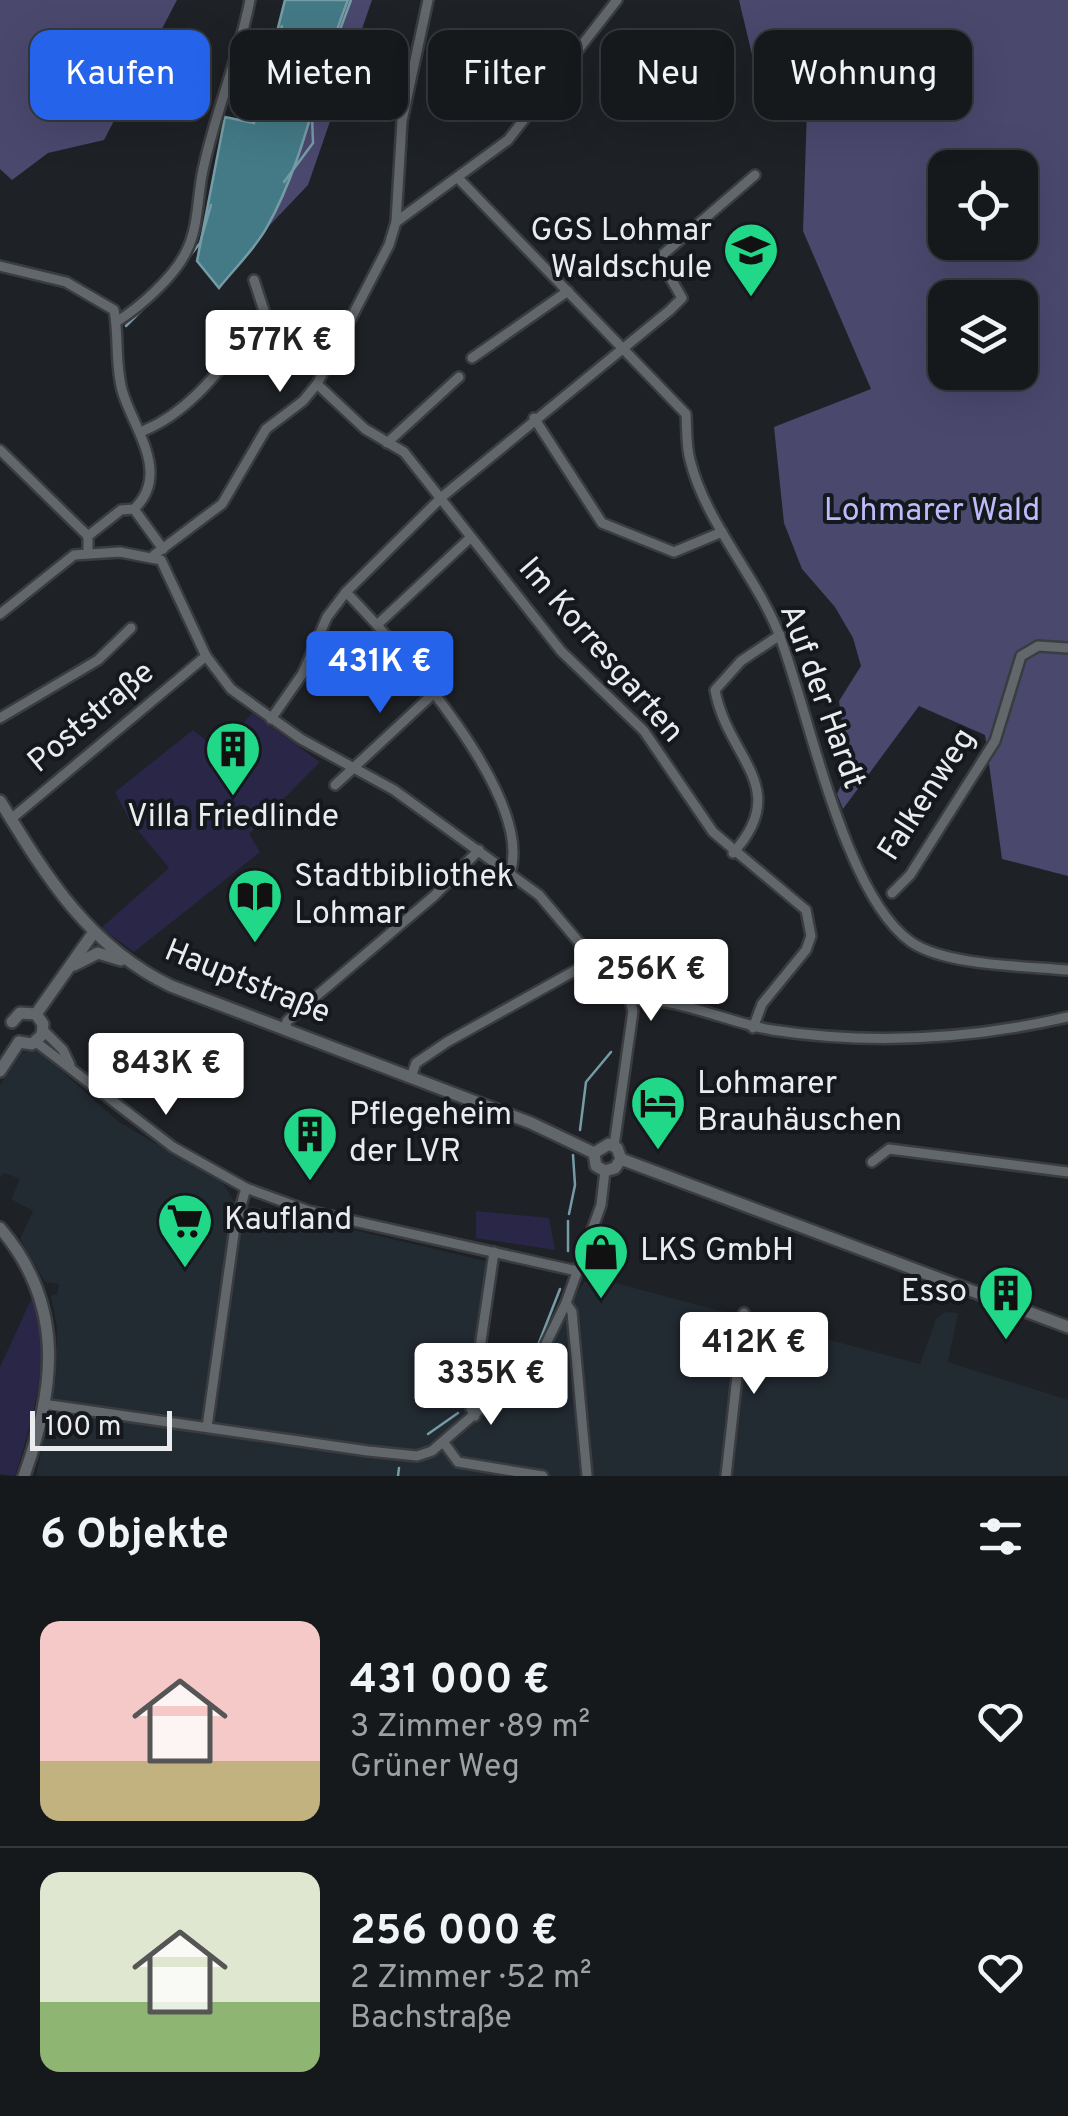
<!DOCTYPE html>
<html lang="de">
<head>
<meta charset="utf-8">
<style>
	body { margin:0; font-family:Overpass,sans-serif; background:#232629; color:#f1f3f6; height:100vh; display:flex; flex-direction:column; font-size:38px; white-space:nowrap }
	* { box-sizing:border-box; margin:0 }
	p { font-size:32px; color:#9ea0a3 }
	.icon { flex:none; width:55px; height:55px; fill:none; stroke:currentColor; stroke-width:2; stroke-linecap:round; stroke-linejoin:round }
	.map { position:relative; height:1476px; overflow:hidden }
	.panel { display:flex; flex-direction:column; background:#16191c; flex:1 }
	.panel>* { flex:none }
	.banner { position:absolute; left:30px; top:30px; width:1010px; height:90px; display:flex; gap:20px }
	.tools { position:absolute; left:928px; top:150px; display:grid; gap:20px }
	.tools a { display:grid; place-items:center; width:110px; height:110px; border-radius:20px; background:#16191c; box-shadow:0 10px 40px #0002,0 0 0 2px #35383b; font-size:50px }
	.scale { position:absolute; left:30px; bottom:25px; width:142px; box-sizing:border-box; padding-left:10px; border:5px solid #eaecef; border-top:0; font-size:28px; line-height:35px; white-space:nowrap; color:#eaecef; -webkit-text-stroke:8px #15181c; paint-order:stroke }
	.price { position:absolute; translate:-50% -85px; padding:0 22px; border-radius:10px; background:#fff; color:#222; font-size:32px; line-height:65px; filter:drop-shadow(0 2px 5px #0008) }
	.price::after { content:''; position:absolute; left:50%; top:60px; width:30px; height:22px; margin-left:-15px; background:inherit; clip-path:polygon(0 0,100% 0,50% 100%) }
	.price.active { background:#2563eb; color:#fff }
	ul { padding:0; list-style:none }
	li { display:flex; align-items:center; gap:30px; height:250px; padding:0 40px }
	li+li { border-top:2px solid #35383b }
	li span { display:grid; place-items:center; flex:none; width:280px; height:200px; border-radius:20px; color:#555 }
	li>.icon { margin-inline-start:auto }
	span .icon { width:120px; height:120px; fill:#fffc; stroke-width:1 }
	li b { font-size:42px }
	h2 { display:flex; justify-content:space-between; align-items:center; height:120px; padding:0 40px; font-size:42px }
	.pill { padding:0 35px; border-radius:20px; background:#16191c; box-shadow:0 10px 40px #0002,0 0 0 2px #35383b; font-size:35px; line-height:90px }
	.pill.active { background:#2563eb; color:#fff }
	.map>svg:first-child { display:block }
	.built { fill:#222a32 }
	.green { fill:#2a2648 }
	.forest { fill:#4a486d; fill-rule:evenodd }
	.water { fill:#437a86; stroke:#759ca6; stroke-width:2.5 }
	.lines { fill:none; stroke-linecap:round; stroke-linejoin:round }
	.stream { stroke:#759ca6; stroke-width:2.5 }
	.street-casing { stroke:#3a3c40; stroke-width:14 }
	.secondary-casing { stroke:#3a3c40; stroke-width:16 }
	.street { stroke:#62676b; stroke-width:9 }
	.secondary { stroke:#62676b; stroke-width:11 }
	.labels { text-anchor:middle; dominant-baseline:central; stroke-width:8; stroke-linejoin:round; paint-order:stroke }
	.poi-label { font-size:32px; fill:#eaecef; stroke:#15181c; text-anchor:start }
	.park-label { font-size:32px; fill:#bebbfc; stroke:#15181c }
	.street-label { font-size:32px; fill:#eaecef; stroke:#15181c }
</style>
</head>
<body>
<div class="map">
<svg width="1068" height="1476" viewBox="0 0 1068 1476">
	<rect width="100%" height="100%" fill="#1e2125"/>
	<path class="built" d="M38,1050L119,1122L222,1182L235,1202L490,1262L467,1413L474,1423L548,1354L578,1291L589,1276L920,1364L936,1319L945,1312L958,1313L948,1362L1068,1400V1476H36L56,1379L57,1328L51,1296L57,1294L59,1284L45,1282L20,1239L33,1211L11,1199L20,1179L4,1173L0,1178V1085L22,1053Z"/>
	<g class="green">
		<path d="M252,713L320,762L249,834L260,852L134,952L101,928L169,868L130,821L115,792L193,730L220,752Z"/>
		<path d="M476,1211L549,1218L555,1250L476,1238Z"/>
		<path d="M34,1293C53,1352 33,1418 15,1476L0,1474V1367Z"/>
	</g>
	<g class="forest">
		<path d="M0,0H177L104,140L48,153L12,180L0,169Z"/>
		<path d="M348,0H372L308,185L267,228L319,97L325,57Z"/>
		<path d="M739,0H1068V876L1002,859L985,735L919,706L843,809L837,794L848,769L839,701L861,666L853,638L835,607L802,569L784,523L774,427L871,389L803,231L808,79L758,80ZM945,168H1020V242H945ZM945,298H1020V372H945Z"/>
	</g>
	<path class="water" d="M285,0H348C318,74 307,156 267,227C255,249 234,269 219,288L197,261L225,117L254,123Z"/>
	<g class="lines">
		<g class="stream">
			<path d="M322,78L351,0"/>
			<path d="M261,98L264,61L282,26"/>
			<path d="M284,182L313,143L312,115"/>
			<path d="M168,284L200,243L211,205"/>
			<path d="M126,326L155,297"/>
			<path d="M580,1130L586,1082L611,1052"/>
			<path d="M569,1214L575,1185L573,1155"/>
			<path d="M568,1221V1251"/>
			<path d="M483,1399L535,1353L560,1289"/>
			<path d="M428,1434L458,1413"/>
			<path d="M398,1476L399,1468"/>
		</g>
		<g class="street-casing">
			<g id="street">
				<path d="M459,179L686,414C687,429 686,446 690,460C706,524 757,576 780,637C809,713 844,895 911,942C946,966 1026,966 1068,970"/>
				<path d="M396,222L508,140L617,0"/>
				<path d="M0,266L66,282L114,310C119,336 115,364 122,390C132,427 172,473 134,509L121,510L88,536V552"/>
				<path d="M116,322C139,308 174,277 186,252C199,227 197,197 203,170C215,112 239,58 250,0"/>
				<path d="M472,358L568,291"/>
				<path d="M317,384L365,429L404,452L561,651L644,731L713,832L806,910L811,936L806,950L762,1004L753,1028"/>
				<path d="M534,418L602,523L674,552L722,532"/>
				<path d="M143,431C197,409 229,356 265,314L254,280"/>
				<path d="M387,443L459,377"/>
				<path d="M0,450L88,536"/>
				<path d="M134,509L163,549"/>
				<path d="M154,555L222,504L266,429L303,401L317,384L389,245L396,222L402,121L428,0"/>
				<path d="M346,592C397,645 535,797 510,873"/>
				<path d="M0,614L74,555L120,552L161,560L206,656L231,689L301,739L394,790L539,895L594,960L627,990L633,1011L614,1146"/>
				<path d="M377,625L470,538"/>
				<path d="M0,718L98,660L131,628"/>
				<path d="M271,719L303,673L327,617L346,592L443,496L670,310L682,298L659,258L755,175"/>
				<path d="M335,785L434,693"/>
				<path d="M11,819L206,656"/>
				<path d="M733,853C793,787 727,758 715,690L741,661L780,635"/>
				<path d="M892,893L910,875L995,741L1021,656L1038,646L1068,648"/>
				<path d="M632,1001C668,994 733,1024 772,1030C870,1045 972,1039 1068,1017"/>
				<path d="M43,1030L63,1050L70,1065"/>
				<path d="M285,1030L287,1021L434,896L479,850"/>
				<path d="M36,1042L173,1147L246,1188L309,1211L577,1271"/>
				<path d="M411,1077L416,1063L447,1042L594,960"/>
				<path d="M872,1162L889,1149L1068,1172"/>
				<path d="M566,1303L572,1312L587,1476"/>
				<path d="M43,1404L368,1451L417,1456L432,1451L539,1358L566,1303L601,1205L605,1171"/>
				<path d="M475,1416L471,1409L494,1252"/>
				<path d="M207,1427L235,1227L246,1188"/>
				<path d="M444,1443L458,1462L543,1476"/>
				<path d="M726,1476L744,1313"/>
			</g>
		</g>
		<g class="secondary-casing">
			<g id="secondary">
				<path d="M0,801C46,876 88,946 171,986L531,1123L594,1153"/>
				<path d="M74,965L98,953L121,960"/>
				<path d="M36,1014L94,932"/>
				<path d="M12,1022L20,1013L36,1014"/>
				<path d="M19,1042L32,1044L42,1035L43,1024L36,1014"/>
				<path d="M0,1071L19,1042"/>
				<path d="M594,1153L596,1166L605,1171L615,1168L621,1159"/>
				<path d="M594,1153L609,1144L617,1148L621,1159"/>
				<path d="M621,1159L1068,1327"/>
				<path d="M0,1228C65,1304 56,1387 24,1476"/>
			</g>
		</g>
		<use href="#street" class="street"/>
		<use href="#secondary" class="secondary"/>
	</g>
	<defs>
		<g id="school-pin" transform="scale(2.875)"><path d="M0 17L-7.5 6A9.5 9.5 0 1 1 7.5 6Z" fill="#20d887" stroke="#15181c"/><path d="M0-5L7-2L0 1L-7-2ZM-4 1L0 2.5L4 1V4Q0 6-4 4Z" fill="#111"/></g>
		<g id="building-pin" transform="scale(2.875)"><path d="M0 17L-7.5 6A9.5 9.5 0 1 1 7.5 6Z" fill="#20d887" stroke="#15181c"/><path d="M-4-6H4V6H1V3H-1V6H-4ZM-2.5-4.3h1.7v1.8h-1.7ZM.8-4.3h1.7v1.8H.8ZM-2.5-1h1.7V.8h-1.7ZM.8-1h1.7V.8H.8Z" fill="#111"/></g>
		<g id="library-pin" transform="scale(2.875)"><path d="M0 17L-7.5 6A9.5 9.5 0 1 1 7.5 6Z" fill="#20d887" stroke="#15181c"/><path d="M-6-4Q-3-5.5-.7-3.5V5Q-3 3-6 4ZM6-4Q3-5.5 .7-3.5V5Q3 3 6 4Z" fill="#111"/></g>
		<g id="hotel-pin" transform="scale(2.875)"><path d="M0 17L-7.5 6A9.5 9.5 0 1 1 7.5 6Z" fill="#20d887" stroke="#15181c"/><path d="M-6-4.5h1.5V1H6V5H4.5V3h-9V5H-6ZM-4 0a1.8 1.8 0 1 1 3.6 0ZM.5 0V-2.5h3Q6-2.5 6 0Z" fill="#111"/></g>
		<g id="supermarket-pin" transform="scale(2.875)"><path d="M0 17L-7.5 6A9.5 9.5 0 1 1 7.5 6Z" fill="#20d887" stroke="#15181c"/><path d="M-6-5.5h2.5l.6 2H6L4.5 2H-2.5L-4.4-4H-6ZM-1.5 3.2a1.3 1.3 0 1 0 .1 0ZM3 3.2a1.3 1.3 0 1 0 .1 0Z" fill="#111"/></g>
		<g id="shop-pin" transform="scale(2.875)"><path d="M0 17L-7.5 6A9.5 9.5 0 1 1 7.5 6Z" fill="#20d887" stroke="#15181c"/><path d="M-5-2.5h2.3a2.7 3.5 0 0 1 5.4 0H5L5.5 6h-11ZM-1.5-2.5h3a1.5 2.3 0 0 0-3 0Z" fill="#111"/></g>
	</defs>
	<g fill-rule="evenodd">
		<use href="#school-pin" x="751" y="250"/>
		<use href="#building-pin" x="233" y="749"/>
		<use href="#library-pin" x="255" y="896"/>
		<use href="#hotel-pin" x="658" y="1103"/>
		<use href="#building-pin" x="310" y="1134"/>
		<use href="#supermarket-pin" x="185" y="1221"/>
		<use href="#shop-pin" x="601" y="1252"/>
		<use href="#building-pin" x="1006" y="1293"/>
	</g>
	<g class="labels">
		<g class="poi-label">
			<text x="712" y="232" text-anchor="end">GGS Lohmar<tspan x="712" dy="37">Waldschule</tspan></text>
			<text x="233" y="818" text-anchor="middle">Villa Friedlinde</text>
			<text x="294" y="878">Stadtbibliothek<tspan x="294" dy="37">Lohmar</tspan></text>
			<text x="697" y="1085">Lohmarer<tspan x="697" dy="37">Brauhäuschen</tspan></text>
			<text x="349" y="1116">Pflegeheim<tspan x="349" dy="37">der LVR</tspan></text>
			<text x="224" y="1221">Kaufland</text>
			<text x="640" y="1252">LKS GmbH</text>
			<text x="967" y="1293" text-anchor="end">Esso</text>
		</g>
		<g class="park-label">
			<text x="932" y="512">Lohmarer Wald</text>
		</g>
		<g class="street-label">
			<text transform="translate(600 651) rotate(49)">Im Korresgarten</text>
			<text transform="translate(821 697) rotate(70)">Auf der Hardt</text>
			<text transform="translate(92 718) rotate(-40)">Poststraße</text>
			<text transform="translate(928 795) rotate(-57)">Falkenweg</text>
			<text transform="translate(247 983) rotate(22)">Hauptstraße</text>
		</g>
	</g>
</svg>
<div class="tools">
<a><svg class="icon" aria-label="locate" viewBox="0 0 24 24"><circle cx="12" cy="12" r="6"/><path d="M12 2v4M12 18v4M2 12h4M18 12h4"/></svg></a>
<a><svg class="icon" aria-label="layers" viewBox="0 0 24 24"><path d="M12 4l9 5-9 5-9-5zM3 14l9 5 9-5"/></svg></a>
</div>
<div class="scale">100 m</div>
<b class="price" style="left:280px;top:395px">577K €</b>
<b class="price active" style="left:380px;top:716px">431K €</b>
<b class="price" style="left:651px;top:1024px">256K €</b>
<b class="price" style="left:166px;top:1118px">843K €</b>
<b class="price" style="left:754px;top:1397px">412K €</b>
<b class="price" style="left:491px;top:1428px">335K €</b>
<div class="banner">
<a class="pill active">Kaufen</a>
<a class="pill">Mieten</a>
<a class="pill">Filter</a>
<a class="pill">Neu</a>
<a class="pill">Wohnung</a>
</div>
</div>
<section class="panel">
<h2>6 Objekte<svg class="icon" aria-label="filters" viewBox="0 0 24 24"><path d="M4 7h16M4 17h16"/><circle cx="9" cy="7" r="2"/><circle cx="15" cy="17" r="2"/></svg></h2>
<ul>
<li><span style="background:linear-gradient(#f6c9c9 70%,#c2b280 0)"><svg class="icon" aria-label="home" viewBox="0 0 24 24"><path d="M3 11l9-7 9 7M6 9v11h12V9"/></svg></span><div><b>431 000 €</b><p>3 Zimmer · 89 m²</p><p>Grüner Weg</p></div><svg class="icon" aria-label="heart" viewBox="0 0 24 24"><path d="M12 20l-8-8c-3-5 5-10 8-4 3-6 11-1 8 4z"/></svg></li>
<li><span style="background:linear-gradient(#dfe7d0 65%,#8fb573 0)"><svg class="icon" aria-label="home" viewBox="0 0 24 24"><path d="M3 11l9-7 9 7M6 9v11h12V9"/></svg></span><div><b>256 000 €</b><p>2 Zimmer · 52 m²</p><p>Bachstraße</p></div><svg class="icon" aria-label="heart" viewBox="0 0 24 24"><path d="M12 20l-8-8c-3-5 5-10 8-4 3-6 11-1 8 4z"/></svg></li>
</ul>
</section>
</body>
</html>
